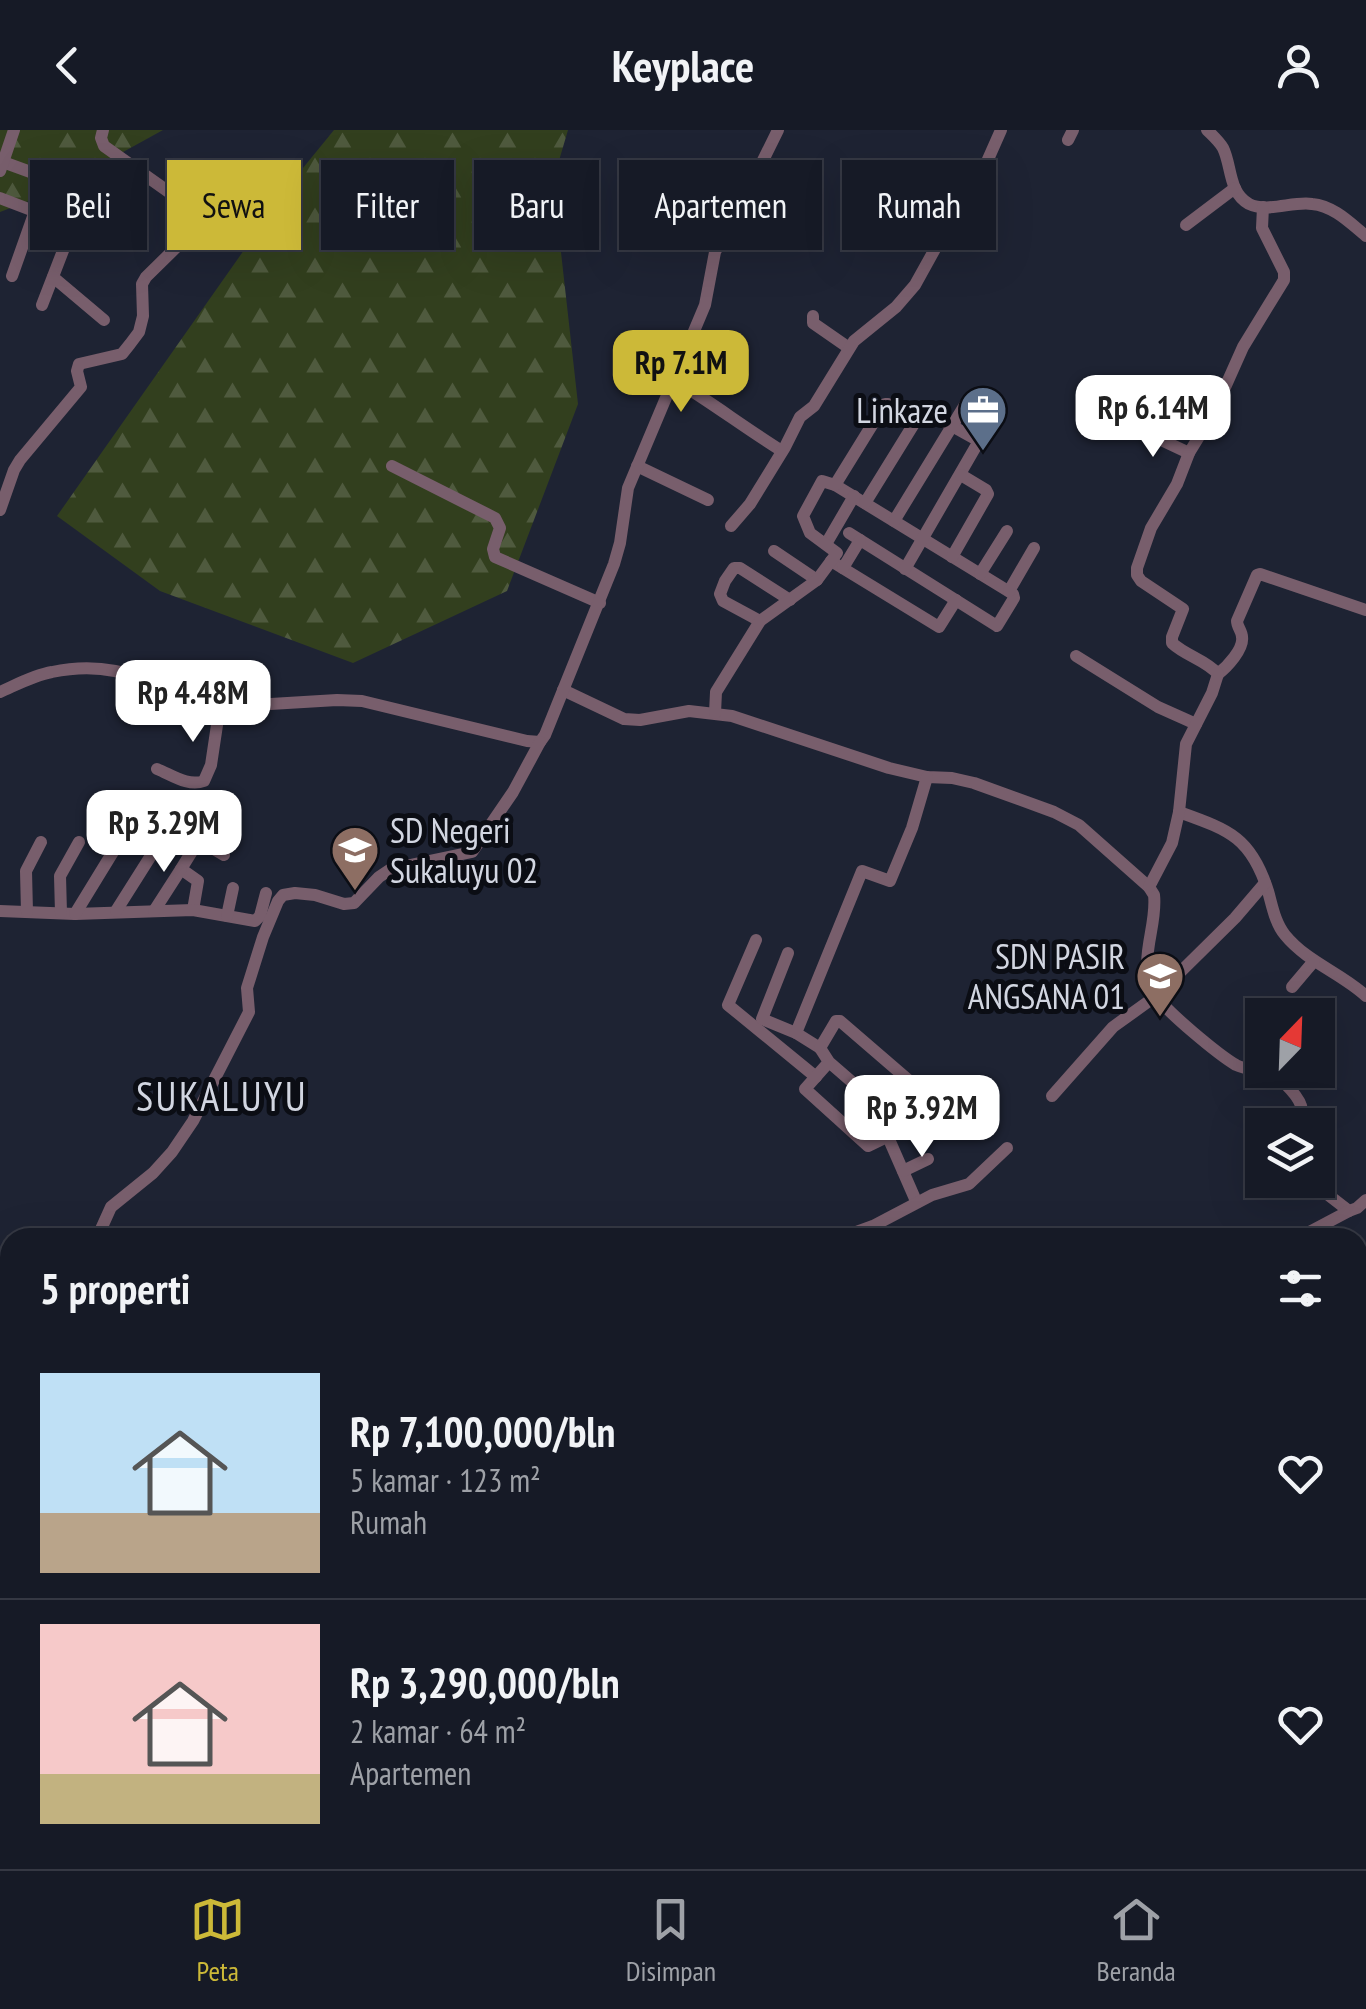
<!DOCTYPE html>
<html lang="id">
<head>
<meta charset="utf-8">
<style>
	body { margin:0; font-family:"PT Sans Narrow",sans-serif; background:#1f232e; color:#f1f3f6; height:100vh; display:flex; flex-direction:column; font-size:38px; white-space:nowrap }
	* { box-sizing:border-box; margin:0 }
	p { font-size:32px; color:#9ea1a7 }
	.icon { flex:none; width:55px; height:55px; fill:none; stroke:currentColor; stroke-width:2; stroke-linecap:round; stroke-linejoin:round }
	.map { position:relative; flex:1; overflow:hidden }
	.details { position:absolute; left:0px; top:1098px; width:1368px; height:642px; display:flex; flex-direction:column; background:#161a26; border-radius:30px 30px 0 0; box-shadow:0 10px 40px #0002,0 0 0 2px #353843 }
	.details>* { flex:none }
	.guide { position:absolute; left:30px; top:30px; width:1308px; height:90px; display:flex; gap:20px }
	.needle { width:65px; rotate:23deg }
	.controls { position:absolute; left:1245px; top:868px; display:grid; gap:20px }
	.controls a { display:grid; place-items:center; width:90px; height:90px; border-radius:0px; background:#161a26; box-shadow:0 10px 40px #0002,0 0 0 2px #353843; font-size:50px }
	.price { position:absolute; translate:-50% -85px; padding:0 22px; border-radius:20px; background:#fff; color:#222; font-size:32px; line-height:65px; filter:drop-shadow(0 2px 5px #0008) }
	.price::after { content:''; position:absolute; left:50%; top:60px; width:30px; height:22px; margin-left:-15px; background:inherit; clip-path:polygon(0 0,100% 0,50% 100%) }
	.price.on { background:#ccb938; color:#111 }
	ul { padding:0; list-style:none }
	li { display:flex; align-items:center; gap:30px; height:250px; padding:0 40px }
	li+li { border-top:2px solid #353843 }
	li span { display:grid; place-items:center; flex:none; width:280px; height:200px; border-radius:0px; color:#555 }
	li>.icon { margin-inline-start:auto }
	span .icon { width:120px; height:120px; fill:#fffc; stroke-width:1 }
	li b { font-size:42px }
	h2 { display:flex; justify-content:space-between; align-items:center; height:120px; padding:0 40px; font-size:42px }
	.chip { padding:0 35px; border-radius:0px; background:#161a26; box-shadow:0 10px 40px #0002,0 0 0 2px #353843; font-size:35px; line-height:90px }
	.chip.on { background:#ccb938; color:#111 }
	header { display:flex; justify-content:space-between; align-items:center; height:130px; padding:0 40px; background:#161a26; font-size:45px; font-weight:700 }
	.tab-bar { display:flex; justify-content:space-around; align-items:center; height:140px; border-top:2px solid #353843; background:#161a26; font-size:28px; color:#9ea1a7 }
	.tab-bar a { display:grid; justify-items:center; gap:5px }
	.tab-bar .on { color:#ccb938 }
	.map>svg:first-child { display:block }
	.forest { fill:url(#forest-firs) }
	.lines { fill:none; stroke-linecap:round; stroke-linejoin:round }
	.minor { stroke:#785e6c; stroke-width:12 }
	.labels { text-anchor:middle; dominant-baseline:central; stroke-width:10; stroke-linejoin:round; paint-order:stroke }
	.poi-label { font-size:35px; fill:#d2d6e1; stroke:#0b0d14; text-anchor:end }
	.quarter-label { font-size:40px; letter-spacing:2.5px; fill:#d2d6e1; stroke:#0b0d14 }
</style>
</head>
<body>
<header><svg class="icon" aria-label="back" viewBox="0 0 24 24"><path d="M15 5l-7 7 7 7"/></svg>Keyplace<svg class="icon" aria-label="person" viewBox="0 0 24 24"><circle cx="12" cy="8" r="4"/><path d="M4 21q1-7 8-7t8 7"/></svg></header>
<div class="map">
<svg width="1366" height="1739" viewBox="0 0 1366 1739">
	<defs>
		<pattern id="forest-firs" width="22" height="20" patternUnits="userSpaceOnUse" patternTransform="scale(2.5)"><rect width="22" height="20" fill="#323f1e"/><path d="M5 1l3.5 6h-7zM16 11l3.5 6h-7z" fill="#4f5a3e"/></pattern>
	</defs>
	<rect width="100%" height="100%" fill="#1e2333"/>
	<g class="forest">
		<path d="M0,0H163L47,64L0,82Z"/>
		<path d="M334,0H568L553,51L578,274L507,461L353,533L160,461L57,386L294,49Z"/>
	</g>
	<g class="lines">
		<g class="minor">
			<path d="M1207,0C1212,5 1219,11 1223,18C1232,36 1228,62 1249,74C1267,83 1293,71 1312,74C1334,76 1350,93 1366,106"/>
			<path d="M1068,10L1073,0"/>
			<path d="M3,32L77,59L82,63L83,69L42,175"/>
			<path d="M0,41L14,0"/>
			<path d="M0,68L73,96"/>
			<path d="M1186,95L1235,58"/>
			<path d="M12,146L35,81"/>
			<path d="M53,147L104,190"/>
			<path d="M813,186V193L849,218"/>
			<path d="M673,249C711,272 745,298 782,321"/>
			<path d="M1136,298L1189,323"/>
			<path d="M392,336L495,388L500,398L493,419L495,427L600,473"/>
			<path d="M637,336L708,370"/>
			<path d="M835,355L1013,464L1014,468L997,496L849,403"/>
			<path d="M865,373L920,284L927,282L979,311L905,439"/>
			<path d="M0,380L14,340L20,330L81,257L77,241L79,234L122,224L130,214L139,202L143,186L142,154L146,147L201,93V87L197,82L104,16L101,8L103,0"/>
			<path d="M894,391L968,270H972L989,279"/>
			<path d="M731,396L750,374L785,317L800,287L814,276L854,211L896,177L915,155L956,81L978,52L1001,0"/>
			<path d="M826,414L854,366"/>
			<path d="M774,421L817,450"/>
			<path d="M952,427L988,364L986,360L961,345"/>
			<path d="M831,431L939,497L956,470"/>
			<path d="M843,438L860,410"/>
			<path d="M980,444L1007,401"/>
			<path d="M1009,461L1034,418"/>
			<path d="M760,491L723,471L720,464L725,451L734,438H740L790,470"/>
			<path d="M1076,526L1158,577L1196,594"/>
			<path d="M1218,544C1227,537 1244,519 1242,507C1242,501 1237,497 1237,491L1257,445L1260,444L1366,480"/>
			<path d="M563,560L624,589L640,590L689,581L732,586L889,638L927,647L952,648L974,653L1054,682L1079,695L1149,757L1154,765C1158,797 1136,831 1155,864C1164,880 1219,925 1236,935C1248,941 1262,939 1273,945C1283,950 1301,968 1302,980C1303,984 1301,991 1300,995"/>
			<path d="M0,562C16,555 34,545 52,542C71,538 95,537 115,541C157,550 193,573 237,576L337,570L362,571L527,611L540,612L545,605L614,434L620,413L628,358L705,175L715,122L745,67L778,0"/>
			<path d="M715,583L716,562L760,491L817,450L837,423L810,403L803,386L822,351L835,355L885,274H888L914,291"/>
			<path d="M157,639C172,645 188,657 204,651L211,635L220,575"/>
			<path d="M1179,682C1229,700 1251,707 1268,761C1272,775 1275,793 1285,805C1307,832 1341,843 1366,866"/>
			<path d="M1149,757L1172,713L1179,682L1186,614L1212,563L1218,544C1206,530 1186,526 1172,513V507L1183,479L1141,451L1137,445V438L1151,398L1177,354L1189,323L1214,282L1243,217L1284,150V142L1262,98L1263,77"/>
			<path d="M193,780L198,751L181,739L199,710L224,725"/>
			<path d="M0,781L75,784L193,780L255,791L260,786L266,763"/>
			<path d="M116,781L176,686"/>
			<path d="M154,781L181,739"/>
			<path d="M27,782L26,741L41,712"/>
			<path d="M61,783L60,746L79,712"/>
			<path d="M75,784L146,668L197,701L199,710"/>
			<path d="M227,786L233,758"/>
			<path d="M756,810L728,875L816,947"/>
			<path d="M788,823L762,889L796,903"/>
			<path d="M1292,857L1314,831"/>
			<path d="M820,918L796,903L862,741L890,751L912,698L927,647"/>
			<path d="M829,932L905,998L868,1016L805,959L829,932L820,918L836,891H840L927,966L928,971L914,995L905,998"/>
			<path d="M1251,940L1262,911"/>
			<path d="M1052,966L1113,897L1156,866L1235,788L1265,753"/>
			<path d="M888,1007L916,1071"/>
			<path d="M903,1041L928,1029"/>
			<path d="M1309,1050L1349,1081"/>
			<path d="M97,1108L111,1077L153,1043L172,1022L193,991L249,882L247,858L263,807L278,771L283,765L295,763L315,765L344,774L354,773L379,747L391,739L472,722L513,662L540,612"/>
			<path d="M840,1108L873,1096L932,1065L969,1054L1007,1018"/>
			<path d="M1298,1108L1349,1081L1357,1078L1366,1070"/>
			<path d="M1358,1215L1366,1221"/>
			<path d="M0,1257L10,1269"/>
			<path d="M1358,1311L1366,1300"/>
			<path d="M1358,1349L1366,1362"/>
			<path d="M0,1415L10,1404"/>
			<path d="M0,1677L10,1706"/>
			<path d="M18,1730L21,1739"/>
			<path d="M822,1730L825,1739"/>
			<path d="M1202,1730H1206"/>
			<path d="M188,1739L195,1730"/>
			<path d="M1169,1739L1173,1730"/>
		</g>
	</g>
	<defs>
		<g id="office-pin" transform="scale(2.5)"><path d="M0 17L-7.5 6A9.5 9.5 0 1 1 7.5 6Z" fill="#5c6f8a" stroke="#0b0d14"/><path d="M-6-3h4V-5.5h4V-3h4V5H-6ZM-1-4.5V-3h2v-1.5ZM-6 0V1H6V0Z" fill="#fff"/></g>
		<g id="school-pin" transform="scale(2.5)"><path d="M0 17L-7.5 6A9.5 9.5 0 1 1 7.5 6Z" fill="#8d6e63" stroke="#0b0d14"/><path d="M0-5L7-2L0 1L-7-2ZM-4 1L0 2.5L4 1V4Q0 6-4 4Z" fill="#fff"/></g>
	</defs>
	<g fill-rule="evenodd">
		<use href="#office-pin" x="983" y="280"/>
		<use href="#school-pin" x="355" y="720"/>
		<use href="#school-pin" x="1160" y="846"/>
	</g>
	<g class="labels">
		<g class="poi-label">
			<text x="948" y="280">Linkaze</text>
			<text x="390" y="700" text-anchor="start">SD Negeri<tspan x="390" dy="40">Sukaluyu 02</tspan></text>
			<text x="1125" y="826">SDN PASIR<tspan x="1125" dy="40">ANGSANA 01</tspan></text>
		</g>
		<g class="quarter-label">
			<text x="222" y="966">SUKALUYU</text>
		</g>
	</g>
</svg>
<div class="controls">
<a><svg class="needle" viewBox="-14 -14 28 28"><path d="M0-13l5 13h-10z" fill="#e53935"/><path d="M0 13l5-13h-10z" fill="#9ea1a7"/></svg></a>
<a><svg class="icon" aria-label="layers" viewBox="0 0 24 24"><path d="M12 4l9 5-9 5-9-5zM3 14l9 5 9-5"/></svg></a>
</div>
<b class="price on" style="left:681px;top:285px">Rp 7.1M</b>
<b class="price" style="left:1153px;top:330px">Rp 6.14M</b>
<b class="price" style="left:193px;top:615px">Rp 4.48M</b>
<b class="price" style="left:164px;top:745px">Rp 3.29M</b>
<b class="price" style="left:922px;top:1030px">Rp 3.92M</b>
<div class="guide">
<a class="chip">Beli</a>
<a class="chip on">Sewa</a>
<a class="chip">Filter</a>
<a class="chip">Baru</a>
<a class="chip">Apartemen</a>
<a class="chip">Rumah</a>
</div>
<section class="details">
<h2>5 properti<svg class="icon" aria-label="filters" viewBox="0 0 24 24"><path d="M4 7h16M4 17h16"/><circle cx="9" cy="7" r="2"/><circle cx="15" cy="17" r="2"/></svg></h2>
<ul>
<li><span style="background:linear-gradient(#bfe0f5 70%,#b9a48a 0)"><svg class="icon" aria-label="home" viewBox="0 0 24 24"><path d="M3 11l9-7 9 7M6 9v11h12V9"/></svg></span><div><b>Rp 7,100,000/bln</b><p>5 kamar · 123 m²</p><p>Rumah</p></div><svg class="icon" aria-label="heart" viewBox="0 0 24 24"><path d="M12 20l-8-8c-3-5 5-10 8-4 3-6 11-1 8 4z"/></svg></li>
<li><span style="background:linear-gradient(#f6c9c9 75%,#c2b280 0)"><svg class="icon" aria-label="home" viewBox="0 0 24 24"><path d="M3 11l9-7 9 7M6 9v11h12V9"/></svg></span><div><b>Rp 3,290,000/bln</b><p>2 kamar · 64 m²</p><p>Apartemen</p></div><svg class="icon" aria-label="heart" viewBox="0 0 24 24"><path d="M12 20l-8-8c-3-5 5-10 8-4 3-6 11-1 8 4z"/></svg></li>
</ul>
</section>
</div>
<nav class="tab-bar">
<a class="on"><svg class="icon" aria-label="map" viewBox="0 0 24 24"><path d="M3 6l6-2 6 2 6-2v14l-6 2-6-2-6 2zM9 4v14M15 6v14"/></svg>Peta</a>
<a><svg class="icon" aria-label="saved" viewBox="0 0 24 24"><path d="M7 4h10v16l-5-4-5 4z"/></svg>Disimpan</a>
<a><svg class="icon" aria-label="home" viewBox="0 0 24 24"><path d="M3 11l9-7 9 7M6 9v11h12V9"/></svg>Beranda</a>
</nav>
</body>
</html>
